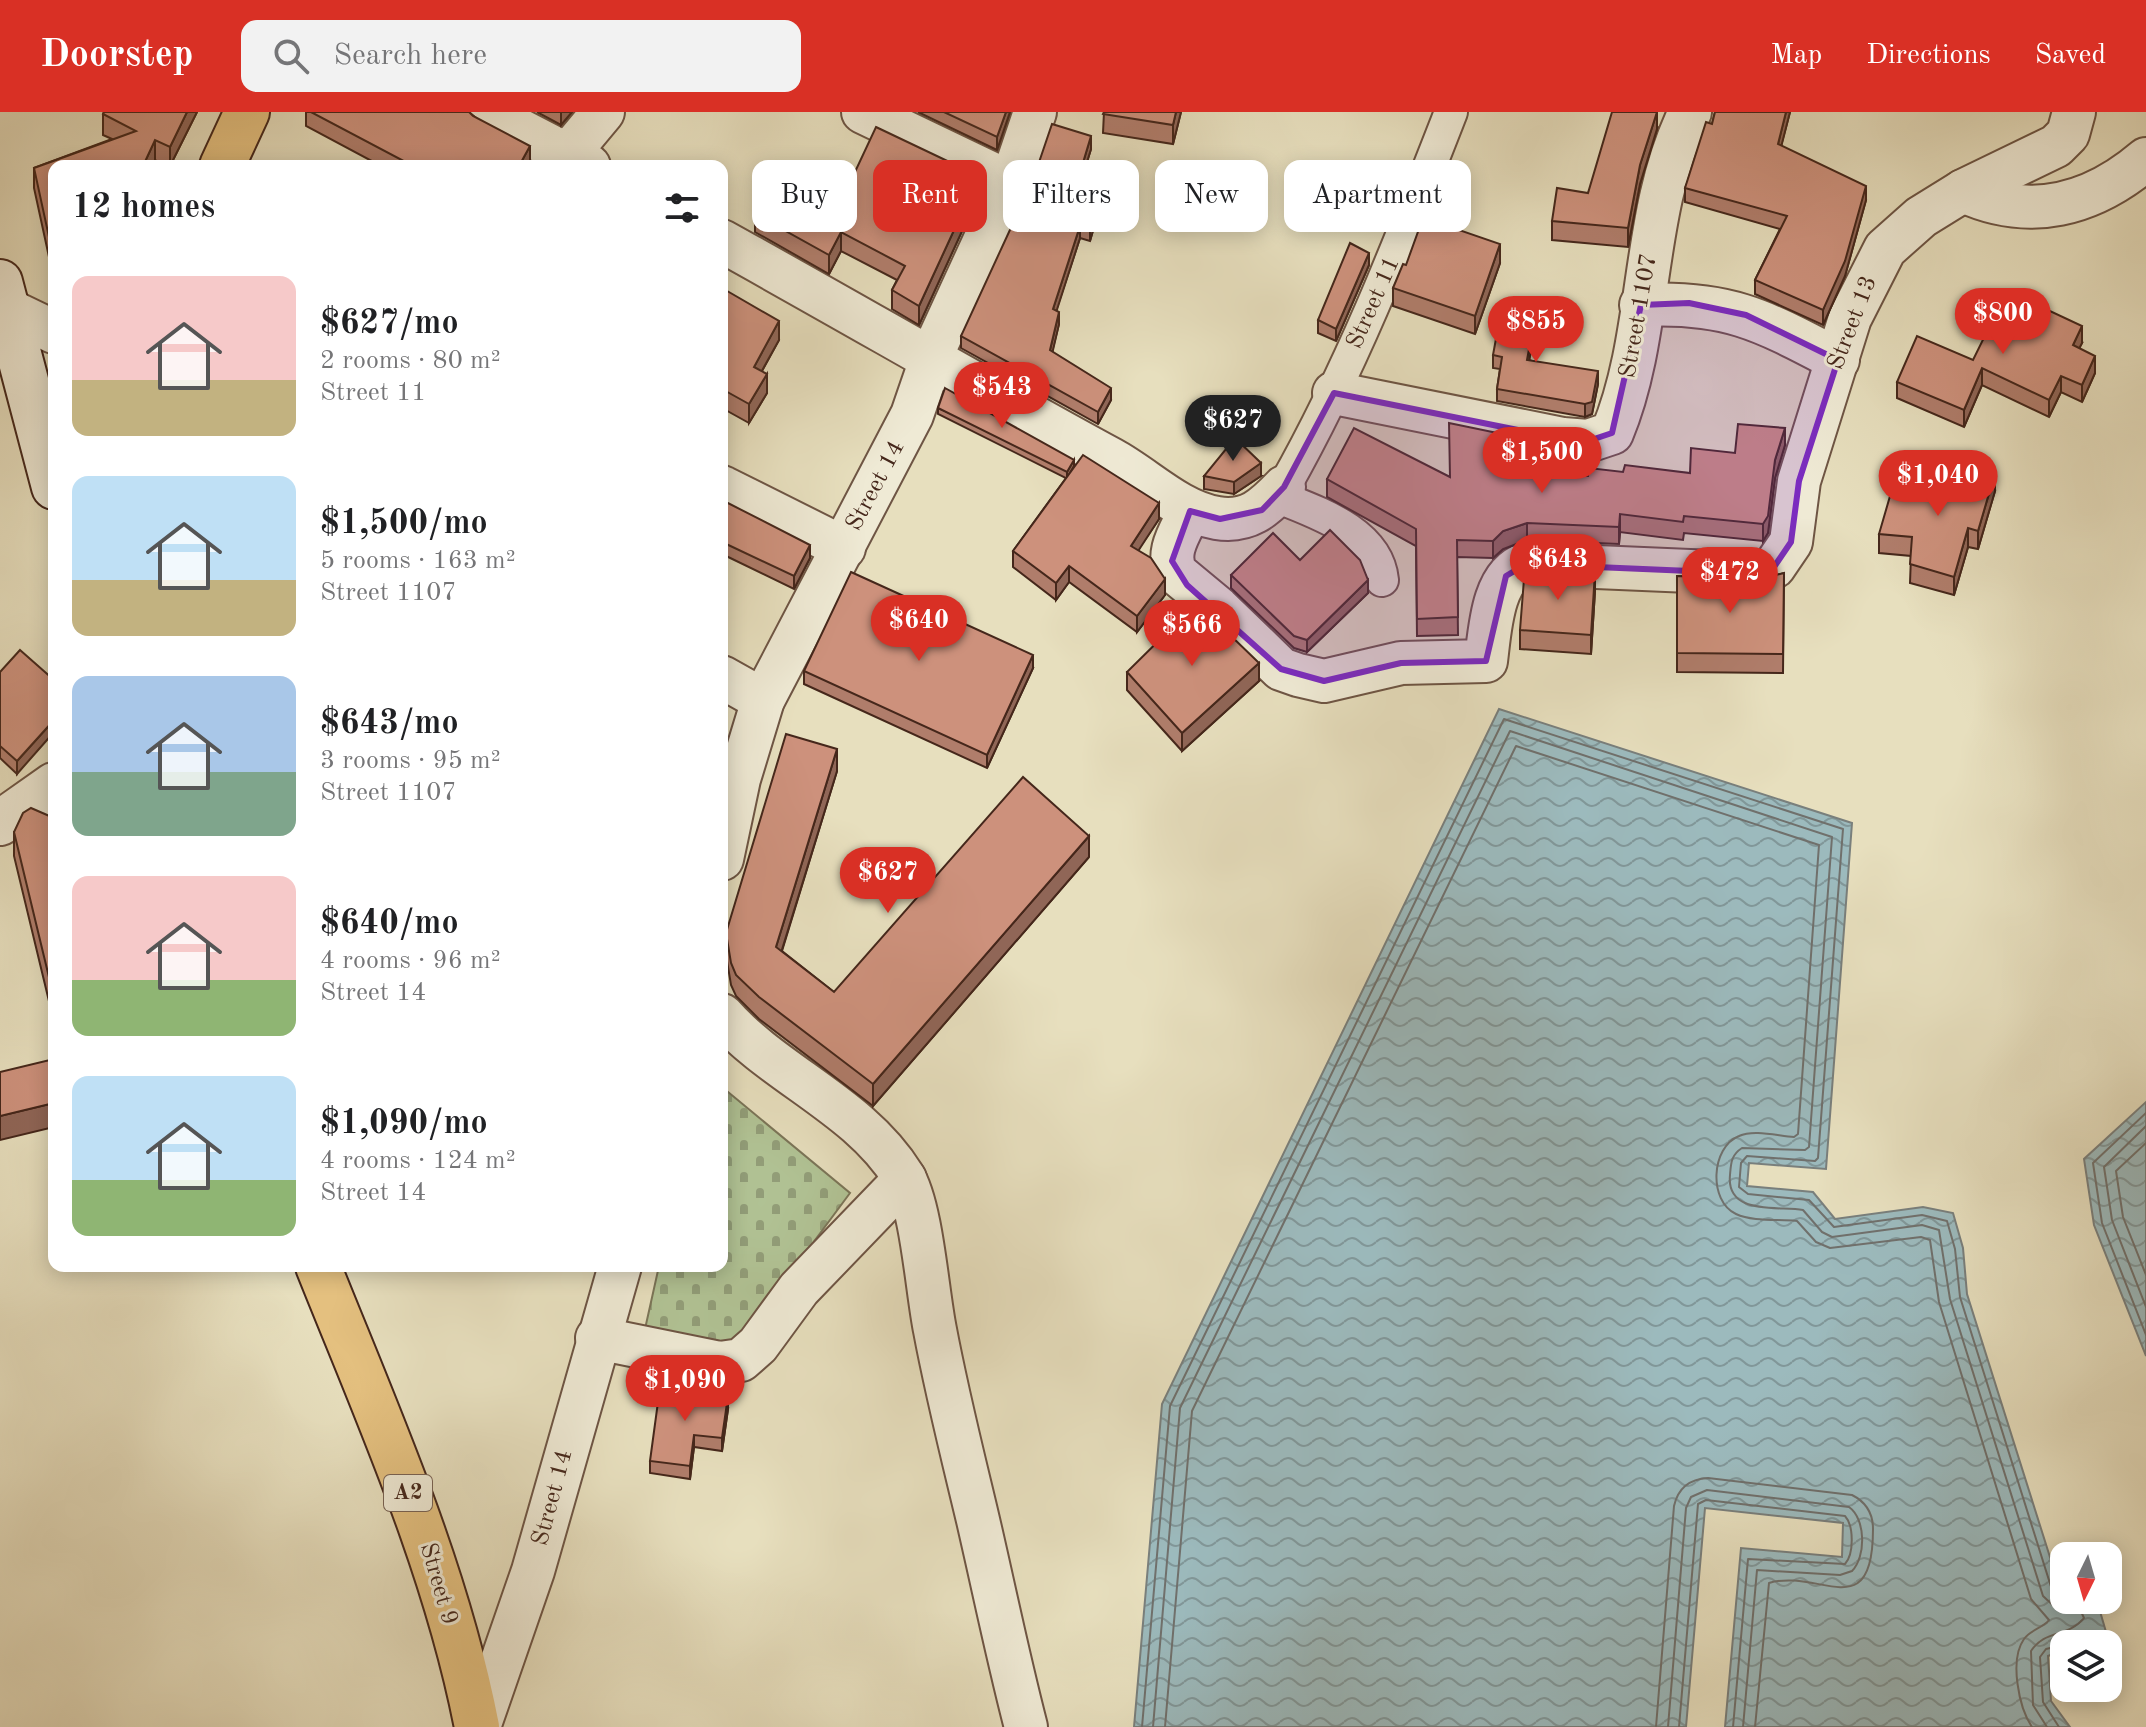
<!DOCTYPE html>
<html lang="en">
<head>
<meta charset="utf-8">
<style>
	body { margin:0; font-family:"Old Standard TT",serif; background:#f2f2f2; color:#202124; height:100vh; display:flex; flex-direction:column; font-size:30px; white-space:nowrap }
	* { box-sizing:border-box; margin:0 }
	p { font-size:26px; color:#757577 }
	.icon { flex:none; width:44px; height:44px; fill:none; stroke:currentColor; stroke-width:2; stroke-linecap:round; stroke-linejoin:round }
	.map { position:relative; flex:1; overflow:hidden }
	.side { position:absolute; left:48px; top:48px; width:680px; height:1112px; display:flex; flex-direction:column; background:#fff; border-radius:16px; box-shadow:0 4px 20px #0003 }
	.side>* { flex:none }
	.guide { position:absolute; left:752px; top:48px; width:760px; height:72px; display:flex; gap:16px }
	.needle { width:52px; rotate:185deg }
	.buttons { position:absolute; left:2050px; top:1430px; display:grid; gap:16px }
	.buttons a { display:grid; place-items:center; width:72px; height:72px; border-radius:16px; background:#fff; box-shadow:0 4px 20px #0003; font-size:40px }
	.price { position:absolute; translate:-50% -68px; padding:0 18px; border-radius:28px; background:#d93025; color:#fff; font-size:26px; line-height:52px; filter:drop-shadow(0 2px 4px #0008) }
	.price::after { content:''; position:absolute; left:50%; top:48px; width:24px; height:18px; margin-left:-12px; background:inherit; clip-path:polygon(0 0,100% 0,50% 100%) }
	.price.active { background:#222; color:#fff }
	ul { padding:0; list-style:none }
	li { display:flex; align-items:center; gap:24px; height:200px; padding:0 24px }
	li span { display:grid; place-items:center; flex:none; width:224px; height:160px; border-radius:16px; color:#555 }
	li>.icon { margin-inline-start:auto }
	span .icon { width:96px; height:96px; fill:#fffc; stroke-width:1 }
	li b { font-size:34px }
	h2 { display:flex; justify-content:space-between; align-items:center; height:96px; padding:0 24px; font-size:34px }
	.chip { padding:0 28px; border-radius:16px; background:#fff; box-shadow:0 4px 20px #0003; font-size:28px; line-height:72px }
	.chip.active { background:#d93025; color:#fff }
	header { display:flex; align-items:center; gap:48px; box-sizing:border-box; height:112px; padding:0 40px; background:#d93025; color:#fff }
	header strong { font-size:38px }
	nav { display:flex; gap:44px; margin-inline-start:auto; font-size:28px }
	.search { width:560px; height:72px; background:#f2f2f2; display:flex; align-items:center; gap:20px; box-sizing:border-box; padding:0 28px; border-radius:16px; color:#757577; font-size:30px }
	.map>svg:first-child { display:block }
	.cemetery { fill:url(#cemetery-stones); stroke:#7b7558; stroke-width:2 }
	.water { fill:url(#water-waves); stroke:#797f7c; stroke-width:2 }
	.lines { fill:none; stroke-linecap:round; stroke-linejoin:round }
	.shore { stroke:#70706c; stroke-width:2 }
	.pedestrian-casing { stroke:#6e5544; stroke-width:36 }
	.minor-casing { stroke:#6e5544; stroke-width:46 }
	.tertiary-casing { stroke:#6e5544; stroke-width:48 }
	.secondary-casing { stroke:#45271b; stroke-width:48 }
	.primary-casing { stroke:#45271b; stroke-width:48 }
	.pedestrian { stroke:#efead5; stroke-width:32 }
	.minor { stroke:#efead5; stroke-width:42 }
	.tertiary { stroke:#efead5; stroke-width:44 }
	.secondary { stroke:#efead5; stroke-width:44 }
	.primary { stroke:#e4c07f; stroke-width:44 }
	.wall { fill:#b07d6b; stroke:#45271b; stroke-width:2 }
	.shaded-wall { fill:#906657; stroke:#45271b; stroke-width:2 }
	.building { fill:#cd917c; stroke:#45271b; stroke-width:2 }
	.marked { fill:#7b2cbf; fill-opacity:0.2; stroke:#7b2cbf; stroke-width:6; stroke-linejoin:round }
	.labels { text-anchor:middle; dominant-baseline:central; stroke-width:6; stroke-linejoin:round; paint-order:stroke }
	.shield { fill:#efead5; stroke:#786253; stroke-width:2 }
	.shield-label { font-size:22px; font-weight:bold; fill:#45271b }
	.street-label { font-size:24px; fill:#45271b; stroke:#efead5 }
</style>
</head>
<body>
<header>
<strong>Doorstep</strong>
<div class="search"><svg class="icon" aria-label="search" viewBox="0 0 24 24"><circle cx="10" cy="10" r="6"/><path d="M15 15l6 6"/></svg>Search here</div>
<nav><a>Map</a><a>Directions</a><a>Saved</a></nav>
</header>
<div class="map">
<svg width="2146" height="1615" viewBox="0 0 2146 1615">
	<defs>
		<pattern id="cemetery-stones" width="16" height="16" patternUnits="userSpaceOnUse" patternTransform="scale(2)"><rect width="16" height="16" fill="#b1c395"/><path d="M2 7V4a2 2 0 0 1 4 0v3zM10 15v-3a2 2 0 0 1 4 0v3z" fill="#929e79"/></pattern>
		<pattern id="water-waves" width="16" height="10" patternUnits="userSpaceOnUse" patternTransform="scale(2)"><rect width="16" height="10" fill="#9cbabd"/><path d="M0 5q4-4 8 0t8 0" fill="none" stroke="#819799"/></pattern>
	</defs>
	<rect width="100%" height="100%" fill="#e7dfbe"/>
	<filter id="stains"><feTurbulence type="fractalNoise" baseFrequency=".0025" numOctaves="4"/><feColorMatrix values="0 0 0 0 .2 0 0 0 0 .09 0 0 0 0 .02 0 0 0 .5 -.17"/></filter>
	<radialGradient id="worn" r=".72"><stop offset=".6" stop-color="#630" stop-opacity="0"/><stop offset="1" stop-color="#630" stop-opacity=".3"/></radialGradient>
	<path class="cemetery" d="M722,975L850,1081L755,1209L724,1234L645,1217L659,1154H722Z"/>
	<g class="water">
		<path d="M1499,597L1852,711L1826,1057L1749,1051L1747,1074L1813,1080L1835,1107L1923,1095L1953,1101L1963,1136L1967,1182L2061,1480L2064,1488L2097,1489L2106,1520L2077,1532H2064V1538L2048,1544L2051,1589L2070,1615H1725L1741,1436L1842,1445L1843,1411L1705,1396L1686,1615H1134L1162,1292Z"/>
		<path d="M2146,990V1244L2094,1113L2084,1047Z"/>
	</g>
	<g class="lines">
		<g class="shore">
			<path d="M2146,1001L2093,1051L2102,1111L2146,1223"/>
			<path d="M2146,1014L2104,1055L2112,1108L2146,1195"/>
			<path d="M2146,1031L2116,1059L2123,1105L2146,1163"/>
			<path d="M1142,1615L1170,1294L1504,607L1843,717L1818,1046L1815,1049L1747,1044L1741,1051L1739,1075L1748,1082L1809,1088L1834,1115L1922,1103L1947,1109L1955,1137L1960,1185L2053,1481L2064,1487"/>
			<path d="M1153,1615L1180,1296L1510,619L1832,725L1809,1035L1805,1038L1742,1036C1731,1043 1731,1051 1730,1063C1726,1103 1776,1094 1803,1098L1822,1120L1832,1125L1922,1113L1939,1118L1950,1187L2043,1484L2057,1497L2078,1493L2084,1506C2068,1526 2045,1517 2031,1539L2033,1593L2047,1615"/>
			<path d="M1165,1615L1192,1299L1516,634L1819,733L1798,1022L1794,1025C1778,1024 1754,1017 1739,1024C1711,1035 1708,1089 1736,1102C1753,1110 1779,1107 1797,1109L1816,1130L1830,1136L1921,1125L1930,1128L1939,1190L2031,1487L2049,1508C2043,1516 2030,1518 2024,1527C2009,1548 2019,1596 2032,1615"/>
			<path d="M1656,1615L1674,1394C1678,1376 1690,1367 1708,1366L1852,1383C1866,1390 1873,1401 1873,1417C1873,1515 1820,1456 1769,1471L1755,1615"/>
			<path d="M1668,1615L1686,1396L1691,1385L1707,1378L1849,1395C1866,1407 1866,1445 1852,1459L1840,1463L1757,1458L1743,1615"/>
			<path d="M1679,1615L1698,1392L1706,1388L1845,1404C1854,1414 1854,1442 1845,1452L1748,1447L1733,1615"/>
			<path d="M2059,1615L2043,1590L2040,1545L2046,1537L2067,1532"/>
		</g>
		<g class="pedestrian-casing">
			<g id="pedestrian">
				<path d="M1284,375C1352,255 1401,128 1451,0"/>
				<path d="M1276,384C1315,400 1377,419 1382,468"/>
			</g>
		</g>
		<g class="minor-casing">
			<g id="minor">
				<path d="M485,0L589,54"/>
				<path d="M863,0L1011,71"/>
				<path d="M558,54L603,0"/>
				<path d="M1963,79C2030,110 2092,93 2146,47"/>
				<path d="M722,129C852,201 980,276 1111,347C1146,366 1177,399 1217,406C1248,411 1264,396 1284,375"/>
				<path d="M1641,193C1728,189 1762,208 1838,248"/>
				<path d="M0,194L54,220"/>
				<path d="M1334,281L1563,327L1588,329L1612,321C1654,220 1640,101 1690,0"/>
				<path d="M722,375L844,436"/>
				<path d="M1190,399C1181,419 1164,441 1177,462L1218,496L1281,557L1298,563L1324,569L1401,551L1486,549C1490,518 1492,463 1526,452L1760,462L1774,455L1791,430L1799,369L1850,206L1885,137L1921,105L1963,79L2056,34L2068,22L2074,0"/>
				<path d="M722,565L763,588"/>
				<path d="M722,747L739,667L763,588L912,303L935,236L1011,71L1035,0"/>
				<path d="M722,903C775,963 860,994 903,1064C922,1095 927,1179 935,1218C947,1282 963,1345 978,1408C994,1477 1008,1546 1026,1615"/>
				<path d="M597,1226L720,1251L741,1248L758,1233L799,1177L905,1067"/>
				<path d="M479,1615L533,1459L620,1154"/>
			</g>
		</g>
		<g class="tertiary-casing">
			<path id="tertiary" d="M0,711L54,673"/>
		</g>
		<g class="secondary-casing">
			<path id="secondary" d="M0,170L54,375"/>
		</g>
		<g class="primary-casing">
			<g id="primary">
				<path d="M222,54L247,0"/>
				<path d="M318,1154C378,1304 446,1455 477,1615"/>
			</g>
		</g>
		<use href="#pedestrian" class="pedestrian"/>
		<use href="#minor" class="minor"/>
		<use href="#tertiary" class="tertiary"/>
		<use href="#secondary" class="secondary"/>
		<use href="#primary" class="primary"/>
	</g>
	<g class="wall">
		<path d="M104,0H197L170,54H167L155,48L152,54H54V168L34,76V56L112,27L103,23V2Z"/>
		<path d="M306,0H469L530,51L529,54H381L306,14Z"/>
		<path d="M537,0H572L561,13Z"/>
		<path d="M918,0H1010L997,38Z"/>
		<path d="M1104,0H1181L1173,32L1103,21Z"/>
		<path d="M1715,0H1790L1781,34L1866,88L1845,164L1823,213L1755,182V168L1780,117L1685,90V76L1712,12Z"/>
		<path d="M1657,17L1640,72L1628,135L1552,128V109L1588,81Z"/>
		<path d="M1091,37L1079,75L1100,94L1090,129L1080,126L1056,199L1059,212L1052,240L1111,288L1098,312L961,236V224Z"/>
		<path d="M979,82L919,213L892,197V178L897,168L841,139L829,162L755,120V102Z"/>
		<path d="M1462,110L1459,118L1500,151L1475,222L1393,194V176L1406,153Z"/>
		<path d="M1369,153L1336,229L1318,221V208Z"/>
		<path d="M722,176L779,228L762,259L767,281L749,311L722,296Z"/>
		<path d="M1536,212L1529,248L1598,272L1592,302L1585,305L1497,289V277L1500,257L1493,256V243Z"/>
		<path d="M2082,231L2079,236L2095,261L2082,290L2061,280L2049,305L1982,273L1964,315L1897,286V270L1973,248Z"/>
		<path d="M938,296L1074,354L1159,407L1138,438L1165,483L1137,520L1069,470L1056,488L1013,455V439L1066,366L938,302Z"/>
		<path d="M1785,333L1775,366L1768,421L1763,429L1684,421L1683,428L1620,420L1619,432L1527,428L1503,437L1493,446L1457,445L1458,523L1417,524L1416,434L1327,385V367L1450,365L1512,341L1510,359L1588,364L1623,360L1690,361L1735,341Z"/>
		<path d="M1204,364H1261L1234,382L1204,377Z"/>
		<path d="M1995,379L1978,437L1968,435L1954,483L1910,471L1911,444L1879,441V422L1953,384Z"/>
		<path d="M722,388L810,446L794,477L722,442Z"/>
		<path d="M1300,448L1368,481L1307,540L1294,536L1231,476V463Z"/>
		<path d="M1784,461L1783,561L1677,560V464L1759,467Z"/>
		<path d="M1595,479L1591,542L1520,537V518Z"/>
		<path d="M1033,556L987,656L804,572V559Z"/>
		<path d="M0,560L54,568L17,662L0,646Z"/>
		<path d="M1127,560L1259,569L1182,639L1127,578Z"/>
		<path d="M837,659L782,839L834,880L1089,745L873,994L759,907L736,884L731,873L726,843V821Z"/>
		<path d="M54,706V910L14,744V720Z"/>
		<path d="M728,1297L722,1339L694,1335L690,1367L650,1361V1349Z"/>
	</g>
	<g class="shaded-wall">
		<path d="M187,0H197L170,54V35Z"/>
		<path d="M561,0H572L561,13Z"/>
		<path d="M1006,0H1010L997,38V25Z"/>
		<path d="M1176,0H1181L1173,32V13Z"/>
		<path d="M1657,0V17L1640,72L1628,135V116L1640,53Z"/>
		<path d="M1786,0H1790L1778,47V32Z"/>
		<path d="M1091,24V37L1076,86V74Z"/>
		<path d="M155,28V48L152,54H143Z"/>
		<path d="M530,34V51L529,54H519Z"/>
		<path d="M979,64V82L919,213V194Z"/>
		<path d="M1866,74V88L1845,164L1823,213V198Z"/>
		<path d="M1100,81V94L1090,129V117Z"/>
		<path d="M1462,91V110L1453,135V116Z"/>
		<path d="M1080,114V126L1053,210V197Z"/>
		<path d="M841,120V139L829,162V143Z"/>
		<path d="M1500,132V151L1475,222V204Z"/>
		<path d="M1369,141V153L1336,229V217Z"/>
		<path d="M1059,200V212L1050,251V238Z"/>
		<path d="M1536,200V212L1527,260V248Z"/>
		<path d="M779,209V228L754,273V255Z"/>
		<path d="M2082,214V231L2073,249V233Z"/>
		<path d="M2095,244V261L2082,290V273Z"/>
		<path d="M1982,256V273L1964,315V298Z"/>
		<path d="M1598,259V272L1592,302L1585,305V292Z"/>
		<path d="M767,262V281L749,311V292Z"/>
		<path d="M2061,264V280L2049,305V288Z"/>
		<path d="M1111,276V288L1098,312V300Z"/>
		<path d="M1785,316V333L1775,366L1768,421L1763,429V412L1775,348Z"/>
		<path d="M1512,324V341L1508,376V359Z"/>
		<path d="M1074,348V354L1067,366V360Z"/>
		<path d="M1261,351V364L1234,382V370Z"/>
		<path d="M1995,361V379L1978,437V419Z"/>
		<path d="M1159,391V407L1131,450V434Z"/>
		<path d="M1620,402V420L1619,432V415Z"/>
		<path d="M1527,411V428L1503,437L1493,446V429L1503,419Z"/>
		<path d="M1968,416V435L1954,483V465Z"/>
		<path d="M810,433V446L794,477V464Z"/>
		<path d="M1069,454V470L1056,488V471Z"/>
		<path d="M1595,460V479L1591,542V523Z"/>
		<path d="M1165,467V483L1137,520V504Z"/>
		<path d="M1368,468V481L1307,540V528Z"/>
		<path d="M1033,543V556L987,656V643Z"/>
		<path d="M1259,551V569L1182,639V621Z"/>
		<path d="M54,608V620L17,662V649Z"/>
		<path d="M837,637V659L776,857V835Z"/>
		<path d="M1089,724V745L873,994V972Z"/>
		<path d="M54,991V1015L0,1028V1004Z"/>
		<path d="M728,1284V1297L722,1339V1326Z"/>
		<path d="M694,1323V1335L690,1367V1354Z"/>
	</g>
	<g class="building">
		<path d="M104,0H187L170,35L155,28L143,54H54V148L34,56L136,19L103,2Z"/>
		<path d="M311,0H469L473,4L530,34L519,54H413Z"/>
		<path d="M944,0H1006L997,25Z"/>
		<path d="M1104,0H1176L1173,13L1103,2Z"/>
		<path d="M1612,0H1657L1640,53L1628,116L1552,109L1557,76L1588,81Z"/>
		<path d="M1715,0H1786L1778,32L1866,74L1845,149L1823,198L1755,168L1787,104L1685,76L1706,10L1712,12Z"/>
		<path d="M1052,12L1091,24L1076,74L1100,81L1090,117L1080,114L1053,197L1059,200L1050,238L1111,276L1098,300L961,224L1033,68Z"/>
		<path d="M876,15L979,64L919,194L892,178L905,154L841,120L829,143L755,102L777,61L839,94Z"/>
		<path d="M1432,81L1462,91L1453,116L1500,132L1475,204L1393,176L1403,152L1406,153Z"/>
		<path d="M1350,131L1369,141L1336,217L1318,208Z"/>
		<path d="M722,176L779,209L754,255L767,262L749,292L722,277Z"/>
		<path d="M2007,179L2082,214L2073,233L2095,244L2082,273L2061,264L2049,288L1982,256L1964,298L1897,270L1917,224L1973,248Z"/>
		<path d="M1502,194L1536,200L1527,248L1598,259L1592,290L1585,292L1497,277L1502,245L1493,243Z"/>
		<path d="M945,276L1074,348L1067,360L938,296Z"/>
		<path d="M1449,311L1512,324L1508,359L1588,364L1589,356L1623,360L1625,353L1690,361L1691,336L1735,341L1738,312L1785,316L1775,348L1768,404L1763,412L1684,404L1683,410L1620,402L1619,415L1527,411L1503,419L1493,429L1457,428L1458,505L1417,507L1416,417L1327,367L1354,316L1450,365Z"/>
		<path d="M1235,326L1261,351L1234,370L1204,364Z"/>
		<path d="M1083,343L1159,391L1131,434L1151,446L1165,467L1137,504L1069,454L1056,471L1013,439Z"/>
		<path d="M1963,351L1995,361L1978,419L1968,416L1954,465L1910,452L1912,425L1879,422L1895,367L1953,384Z"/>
		<path d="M722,388L810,433L794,464L722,430Z"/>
		<path d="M1330,418L1360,448L1368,468L1307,528L1294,524L1231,463L1273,421L1300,448Z"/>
		<path d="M1530,459L1595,460L1591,523L1520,518L1524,467Z"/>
		<path d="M851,460L1033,543L987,643L804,559Z"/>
		<path d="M1784,461L1783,542L1677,541V464L1759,467Z"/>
		<path d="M1197,491L1259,551L1182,621L1127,560Z"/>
		<path d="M20,538L54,568V608L17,649L0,634V560Z"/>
		<path d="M786,622L837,637L776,835L834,880L1023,665L1089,724L873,972L759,885L736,863L731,851L726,821Z"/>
		<path d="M31,696L54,706V886L14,720L23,701Z"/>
		<path d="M54,947V991L0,1004V960Z"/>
		<path d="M660,1275L728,1284L722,1326L694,1323L690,1354L650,1349Z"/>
	</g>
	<path class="marked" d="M1689,191L1746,203L1838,248L1799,369L1791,430L1774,455L1760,462L1526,452L1506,464L1486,549L1401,551L1324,569L1281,557L1187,473L1172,449L1190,399L1220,407L1262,398L1284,375L1334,281L1563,327L1588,329L1612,321L1641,193Z"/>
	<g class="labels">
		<rect class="shield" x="384" y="1363" width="48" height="36" rx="6"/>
		<g class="shield-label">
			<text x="408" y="1381">A2</text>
		</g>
		<g class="street-label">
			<text transform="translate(1374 191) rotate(-66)">Street 11</text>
			<text transform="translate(1639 204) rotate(-80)">Street 1107</text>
			<text transform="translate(1853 211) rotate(-69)">Street 13</text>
			<text transform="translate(876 374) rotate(-62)">Street 14</text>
			<text transform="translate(553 1386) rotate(-75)">Street 14</text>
			<text transform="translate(438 1472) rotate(74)">Street 9</text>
		</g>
	</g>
	<rect width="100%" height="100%" filter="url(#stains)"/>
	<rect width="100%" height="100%" fill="url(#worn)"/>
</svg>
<div class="buttons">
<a><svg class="needle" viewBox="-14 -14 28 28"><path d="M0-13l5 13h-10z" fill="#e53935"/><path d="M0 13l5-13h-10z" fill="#757577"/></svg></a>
<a><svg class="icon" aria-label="layers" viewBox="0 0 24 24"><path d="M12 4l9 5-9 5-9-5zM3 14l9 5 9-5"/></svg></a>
</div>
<b class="price" style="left:2003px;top:244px">$800</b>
<b class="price" style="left:1536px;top:252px">$855</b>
<b class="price" style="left:1002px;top:318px">$543</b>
<b class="price active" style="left:1233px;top:351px">$627</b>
<b class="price" style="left:1542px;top:383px">$1,500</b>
<b class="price" style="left:1938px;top:406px">$1,040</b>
<b class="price" style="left:1558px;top:490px">$643</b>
<b class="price" style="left:1730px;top:503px">$472</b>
<b class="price" style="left:919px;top:551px">$640</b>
<b class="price" style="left:1192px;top:556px">$566</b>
<b class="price" style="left:888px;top:803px">$627</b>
<b class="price" style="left:685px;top:1311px">$1,090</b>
<div class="guide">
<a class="chip">Buy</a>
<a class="chip active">Rent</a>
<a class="chip">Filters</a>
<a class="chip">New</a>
<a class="chip">Apartment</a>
</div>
<section class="side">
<h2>12 homes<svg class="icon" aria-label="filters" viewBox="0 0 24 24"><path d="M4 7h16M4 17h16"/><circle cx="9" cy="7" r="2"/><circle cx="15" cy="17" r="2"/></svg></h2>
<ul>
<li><span style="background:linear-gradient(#f6c9c9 65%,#c2b280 0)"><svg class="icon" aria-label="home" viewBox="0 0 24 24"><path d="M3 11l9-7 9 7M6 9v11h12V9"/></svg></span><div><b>$627/mo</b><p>2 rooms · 80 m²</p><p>Street 11</p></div></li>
<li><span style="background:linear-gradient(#bfe0f5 65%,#c2b280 0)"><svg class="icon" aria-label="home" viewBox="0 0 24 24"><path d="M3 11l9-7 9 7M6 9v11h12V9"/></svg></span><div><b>$1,500/mo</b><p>5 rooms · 163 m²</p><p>Street 1107</p></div></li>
<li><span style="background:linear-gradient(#a9c7e8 60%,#7fa58c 0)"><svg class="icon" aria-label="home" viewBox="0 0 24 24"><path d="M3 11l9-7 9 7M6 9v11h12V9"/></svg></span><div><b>$643/mo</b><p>3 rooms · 95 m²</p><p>Street 1107</p></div></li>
<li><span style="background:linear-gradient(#f6c9c9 65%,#8fb573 0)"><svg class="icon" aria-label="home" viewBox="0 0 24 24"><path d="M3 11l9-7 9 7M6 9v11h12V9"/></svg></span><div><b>$640/mo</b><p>4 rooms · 96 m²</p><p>Street 14</p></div></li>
<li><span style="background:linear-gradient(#bfe0f5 65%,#8fb573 0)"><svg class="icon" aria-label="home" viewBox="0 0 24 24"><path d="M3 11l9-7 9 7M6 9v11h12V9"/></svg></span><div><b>$1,090/mo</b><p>4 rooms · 124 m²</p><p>Street 14</p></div></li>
</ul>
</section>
</div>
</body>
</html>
